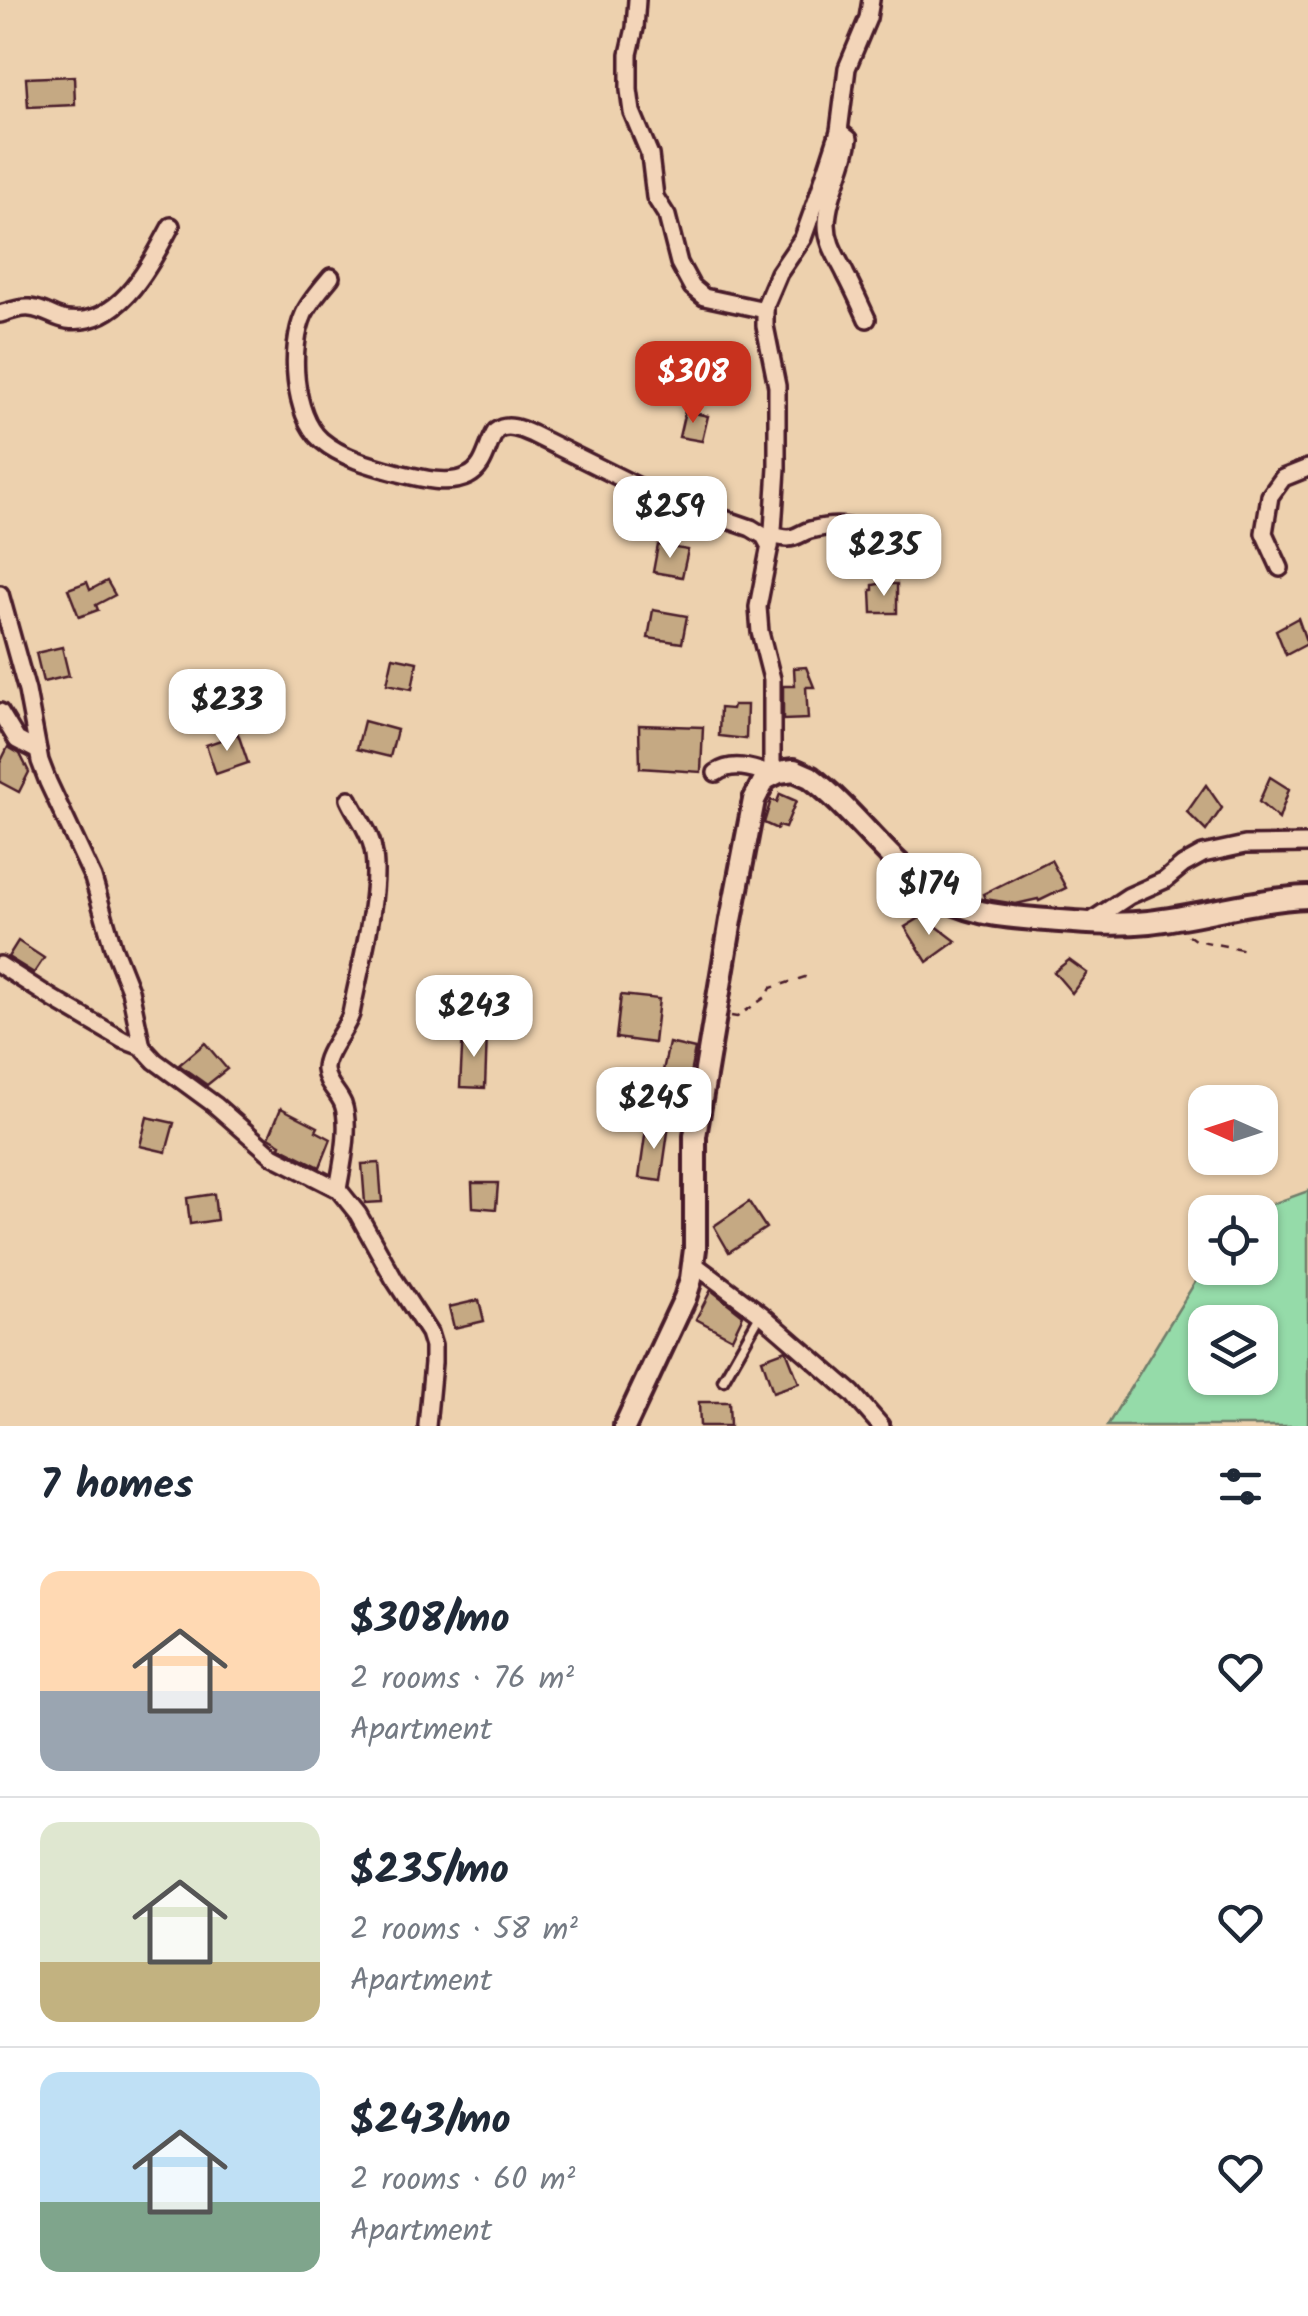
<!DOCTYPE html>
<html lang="en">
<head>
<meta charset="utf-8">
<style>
	body { margin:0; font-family:Kalam,sans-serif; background:#f6f6f7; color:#1f2937; height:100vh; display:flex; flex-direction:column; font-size:38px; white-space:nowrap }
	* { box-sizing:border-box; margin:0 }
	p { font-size:32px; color:#747a83 }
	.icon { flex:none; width:55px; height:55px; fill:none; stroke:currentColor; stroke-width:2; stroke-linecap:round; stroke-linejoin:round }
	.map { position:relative; height:1426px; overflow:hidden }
	.panel { display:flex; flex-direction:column; background:#fff; flex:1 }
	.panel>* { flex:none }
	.needle { width:65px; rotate:273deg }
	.buttons { position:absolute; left:1188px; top:1085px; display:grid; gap:20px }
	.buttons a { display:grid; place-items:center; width:90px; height:90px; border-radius:20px; background:#fff; box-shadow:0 2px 8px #0004; font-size:50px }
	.price { position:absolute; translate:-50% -85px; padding:0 22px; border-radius:20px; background:#fff; color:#222; font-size:32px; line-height:65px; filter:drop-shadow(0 2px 5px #0008) }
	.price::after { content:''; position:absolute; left:50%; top:60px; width:30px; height:22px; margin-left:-15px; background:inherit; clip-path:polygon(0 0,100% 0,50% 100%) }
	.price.on { background:#c8321e; color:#fff }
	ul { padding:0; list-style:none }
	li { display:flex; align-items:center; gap:30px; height:250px; padding:0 40px }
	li+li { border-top:2px solid #e0e1e3 }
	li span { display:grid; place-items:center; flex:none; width:280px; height:200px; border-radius:20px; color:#555 }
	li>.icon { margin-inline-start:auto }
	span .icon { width:120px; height:120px; fill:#fffc; stroke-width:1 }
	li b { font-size:42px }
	h2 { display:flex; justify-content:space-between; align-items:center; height:120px; padding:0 40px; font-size:42px }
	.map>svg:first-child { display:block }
	.green { fill:#95dba9; stroke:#707d6a; stroke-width:2.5; fill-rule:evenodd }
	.building { fill:#c5a983; stroke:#4a1f2b; stroke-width:2.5 }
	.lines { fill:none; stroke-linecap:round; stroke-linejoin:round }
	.service-casing { stroke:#4a1f2b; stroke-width:15 }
	.minor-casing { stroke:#4a1f2b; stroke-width:22 }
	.tertiary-casing { stroke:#4a1f2b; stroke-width:28 }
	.path { stroke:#4a1f2b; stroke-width:2.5; stroke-dasharray:8 8; stroke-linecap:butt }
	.service { stroke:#f3d5b9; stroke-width:8 }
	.minor { stroke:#f3d5b9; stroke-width:15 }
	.tertiary { stroke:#f3d5b9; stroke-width:20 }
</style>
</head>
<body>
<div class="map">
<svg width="1308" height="1426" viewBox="0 0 1308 1426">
	<rect width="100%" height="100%" fill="#edd1ae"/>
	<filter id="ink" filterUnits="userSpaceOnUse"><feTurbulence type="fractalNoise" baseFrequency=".01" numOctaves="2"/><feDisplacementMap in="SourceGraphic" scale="20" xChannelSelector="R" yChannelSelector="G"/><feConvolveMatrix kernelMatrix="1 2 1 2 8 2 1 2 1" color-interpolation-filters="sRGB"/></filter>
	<g filter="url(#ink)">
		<path class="green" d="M1308,1191V1426H1107L1205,1266V1268H1260V1212H1250ZM1205,1322H1260V1378H1205Z"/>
		<g class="building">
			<path d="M74,76L75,105L28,107L26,78Z"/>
			<path d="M685,411L708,416L702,441L679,437Z"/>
			<path d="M658,545L688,550L682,577L653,572Z"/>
			<path d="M107,581L115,595L96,605L98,610L79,617L68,589L87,582L90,590Z"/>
			<path d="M878,584H897V613H872L871,590H873V585Z"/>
			<path d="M653,610L687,616L682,643L648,638Z"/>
			<path d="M1298,618L1307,644L1286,655L1276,630Z"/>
			<path d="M62,647L69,676L43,682L36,653Z"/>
			<path d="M393,657L417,662L412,689L387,684Z"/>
			<path d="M806,667L814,687H806L808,719L783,720V686H795L794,668Z"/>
			<path d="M733,705H747L746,739L719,736L720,708L732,709Z"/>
			<path d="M364,721L397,730L390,757L357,749Z"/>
			<path d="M639,725L703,727L701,772L640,768Z"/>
			<path d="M238,734L248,763L216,774L206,745Z"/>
			<path d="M8,747L20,754L29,772L19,792L0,782V763Z"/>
			<path d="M1270,777L1289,789L1279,819L1259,802Z"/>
			<path d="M1206,785L1222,808L1206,831L1187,812Z"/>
			<path d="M780,794L796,801L785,828L778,826L777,829L764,823L771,800L777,802Z"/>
			<path d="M1051,860L1066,888L1039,901L1038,899L1016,904L985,899L983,894Z"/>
			<path d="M923,916L956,941L927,962L905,927Z"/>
			<path d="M18,941L44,958L34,973L8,957Z"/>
			<path d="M1069,960L1087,973L1072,993L1054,972Z"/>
			<path d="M621,995L659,999L654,1043L616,1038Z"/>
			<path d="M463,1032L487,1033L485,1088L460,1087Z"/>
			<path d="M205,1043L227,1069L207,1085L179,1065Z"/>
			<path d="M669,1043L695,1049L683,1109L656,1103Z"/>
			<path d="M281,1108L318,1127L316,1131L331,1139L320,1167L280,1147L281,1144L269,1137Z"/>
			<path d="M147,1117L174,1123L166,1152L140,1146Z"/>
			<path d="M647,1122L669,1125L661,1181L639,1178Z"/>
			<path d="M379,1163L382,1202L365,1203L362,1164Z"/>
			<path d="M472,1183H498L496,1209L473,1207Z"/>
			<path d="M214,1194L217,1220L190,1224L187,1198Z"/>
			<path d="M749,1202L766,1228L729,1252L714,1226Z"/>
			<path d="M711,1290L743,1315L732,1338L696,1319Z"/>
			<path d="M479,1300L484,1321L454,1328L449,1307Z"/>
			<path d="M786,1350L799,1383L773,1392L762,1359Z"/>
			<path d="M699,1402H729L730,1426H700Z"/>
		</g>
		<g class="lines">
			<g class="service-casing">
				<path id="service" d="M723,1380L760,1315"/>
			</g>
			<g class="minor-casing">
				<g id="minor">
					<path d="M637,0L635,28L629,54V90L632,112L650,155L655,197L667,216L679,263L692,287L704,297L765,310"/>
					<path d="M839,131L849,139C845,168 828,194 827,224C827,244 838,258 846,275C854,290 860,304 867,319"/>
					<path d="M331,277C322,288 310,301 304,314C289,347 293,415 321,440C342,458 373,466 399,473C419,478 449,486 468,476C486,467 486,446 496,431C507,423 521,429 532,434L655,495L751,528L764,536L770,547"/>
					<path d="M0,314C10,311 21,307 30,308C44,309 54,318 67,320C121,327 150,264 171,226"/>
					<path d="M772,536C777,536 783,538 788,538C797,538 802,532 810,530C843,522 872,524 872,564"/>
					<path d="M1280,568L1264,533L1270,496L1283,478L1308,468"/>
					<path d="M0,594L27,691L40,761L48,782L93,878L113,947L130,990L142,1047L155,1061L215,1105L273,1156L338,1189L358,1214L394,1279L429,1333L433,1346V1363L427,1426"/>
					<path d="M0,712L17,740L38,751"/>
					<path d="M716,773C733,761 754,769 772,775V679L760,632L758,607L773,530L777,468V386L765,326V306L779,273L803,238L817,199L839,131L847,68L868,18L871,0"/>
					<path d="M1088,923L1129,896L1165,880L1183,865L1203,854L1245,845L1308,844"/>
					<path d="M0,965L53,999L123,1040L142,1047"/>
					<path d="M338,1189C342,1166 351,1126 343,1104C338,1092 326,1083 325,1070C324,1053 346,1031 351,1014C359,970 382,890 373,849C370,831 356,815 349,799"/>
					<path d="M694,1264L761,1314L852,1393L881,1426"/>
				</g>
			</g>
			<g class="tertiary-casing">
				<path id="tertiary" d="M625,1426L685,1298L691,1279L695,1249V1136L731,920L754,800L765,779L779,772L794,770L810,777C855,811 886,860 933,892C965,913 997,916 1035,919C1073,922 1111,926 1149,922C1203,916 1254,899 1308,897"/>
			</g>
			<g class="path">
				<path d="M1188,935L1195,940L1242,949"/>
				<path d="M731,1016L737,1017L767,996L771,988L805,977L811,981"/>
			</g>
			<use href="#service" class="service"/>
			<use href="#minor" class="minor"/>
			<use href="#tertiary" class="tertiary"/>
		</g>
	</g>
</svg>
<div class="buttons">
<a><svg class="needle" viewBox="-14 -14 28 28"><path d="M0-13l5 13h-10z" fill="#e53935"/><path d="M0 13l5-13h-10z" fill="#747a83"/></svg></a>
<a><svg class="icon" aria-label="locate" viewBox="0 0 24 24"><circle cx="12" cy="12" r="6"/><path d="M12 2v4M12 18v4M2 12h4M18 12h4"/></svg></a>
<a><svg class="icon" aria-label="layers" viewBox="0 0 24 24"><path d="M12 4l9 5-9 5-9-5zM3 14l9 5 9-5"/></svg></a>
</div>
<b class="price on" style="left:693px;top:426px">$308</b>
<b class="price" style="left:670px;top:561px">$259</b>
<b class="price" style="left:884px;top:599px">$235</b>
<b class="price" style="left:227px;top:754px">$233</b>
<b class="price" style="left:929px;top:938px">$174</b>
<b class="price" style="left:474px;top:1060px">$243</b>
<b class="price" style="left:654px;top:1152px">$245</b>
</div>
<section class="panel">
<h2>7 homes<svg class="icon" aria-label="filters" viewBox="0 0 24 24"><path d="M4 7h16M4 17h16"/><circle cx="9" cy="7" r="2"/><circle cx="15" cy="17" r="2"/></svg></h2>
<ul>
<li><span style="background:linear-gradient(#ffd9b3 60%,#9aa5b1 0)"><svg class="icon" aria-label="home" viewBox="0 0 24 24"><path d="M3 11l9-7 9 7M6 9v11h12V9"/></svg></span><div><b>$308/mo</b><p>2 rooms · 76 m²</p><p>Apartment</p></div><svg class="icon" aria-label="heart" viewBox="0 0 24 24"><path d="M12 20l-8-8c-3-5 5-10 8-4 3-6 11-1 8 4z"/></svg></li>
<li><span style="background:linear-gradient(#dfe7d0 70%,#c2b280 0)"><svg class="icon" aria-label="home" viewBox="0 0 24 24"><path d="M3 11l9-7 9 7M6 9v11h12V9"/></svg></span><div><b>$235/mo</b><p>2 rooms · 58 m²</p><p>Apartment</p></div><svg class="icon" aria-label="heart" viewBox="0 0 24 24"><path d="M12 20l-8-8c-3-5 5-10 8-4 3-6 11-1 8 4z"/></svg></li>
<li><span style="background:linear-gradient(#bfe0f5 65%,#7fa58c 0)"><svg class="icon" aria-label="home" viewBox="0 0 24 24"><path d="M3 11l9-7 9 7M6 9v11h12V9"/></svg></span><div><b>$243/mo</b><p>2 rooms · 60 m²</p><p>Apartment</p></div><svg class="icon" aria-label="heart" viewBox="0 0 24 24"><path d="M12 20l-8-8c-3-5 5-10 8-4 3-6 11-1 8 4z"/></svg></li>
</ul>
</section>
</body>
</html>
